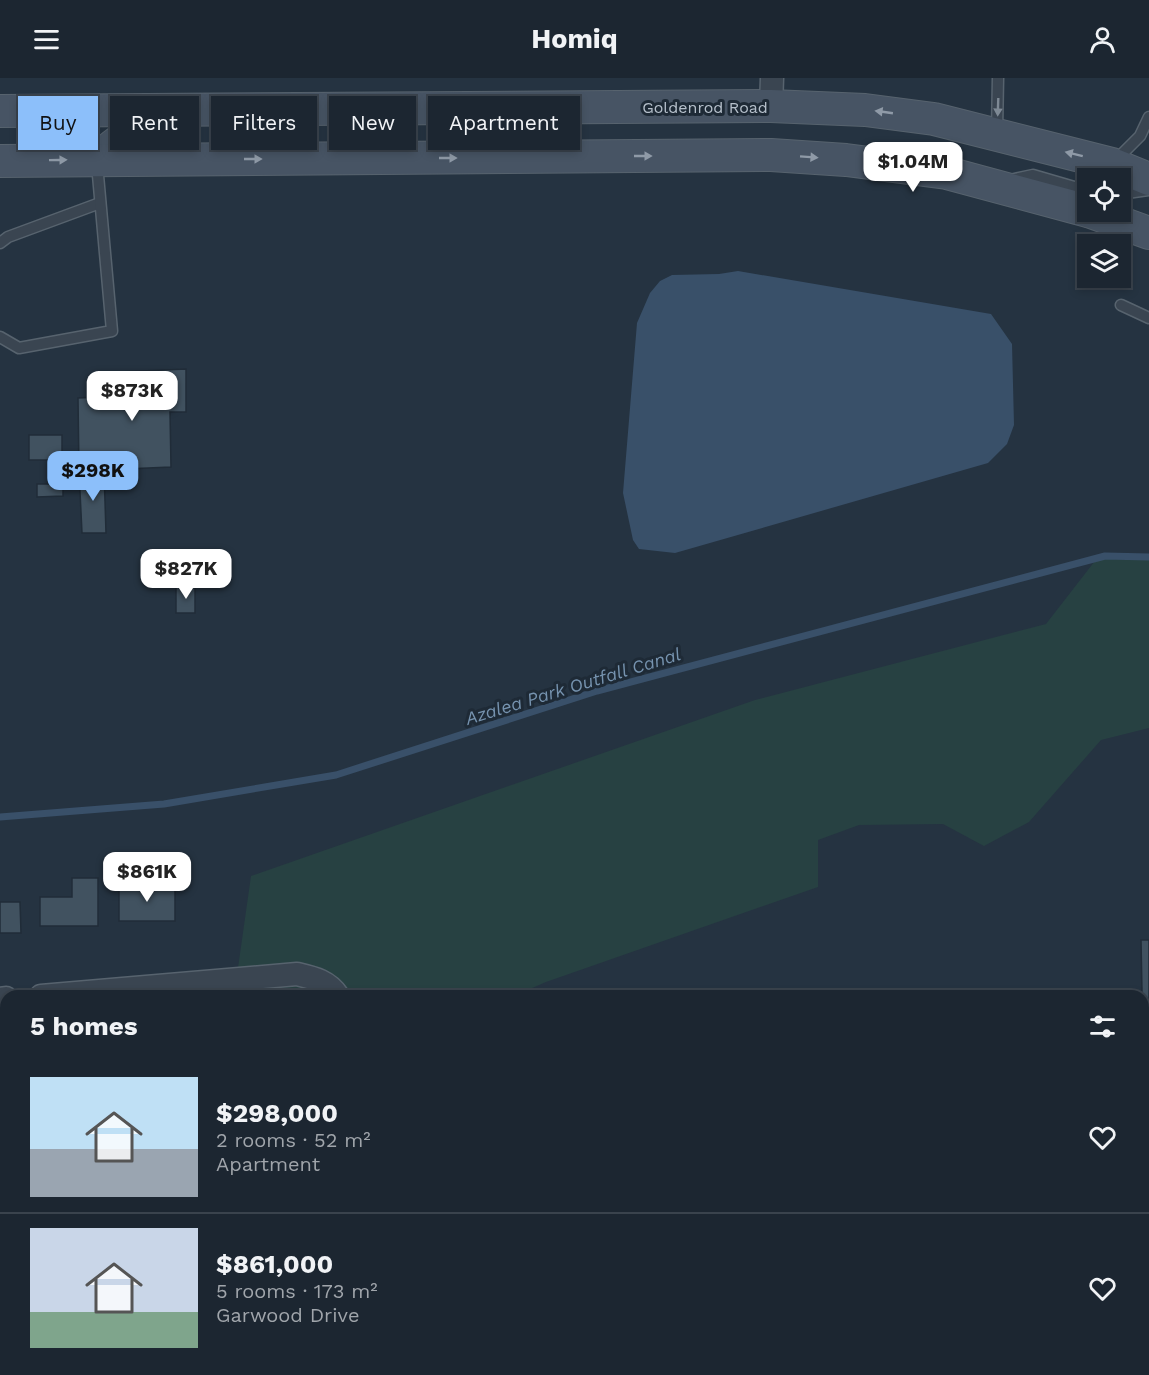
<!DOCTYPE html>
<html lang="en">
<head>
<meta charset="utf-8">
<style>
	body { margin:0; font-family:"Work Sans",sans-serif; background:#29323d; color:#f1f3f6; height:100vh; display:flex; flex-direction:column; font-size:22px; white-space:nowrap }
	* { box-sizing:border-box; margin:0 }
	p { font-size:20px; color:#a0a5ab }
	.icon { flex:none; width:33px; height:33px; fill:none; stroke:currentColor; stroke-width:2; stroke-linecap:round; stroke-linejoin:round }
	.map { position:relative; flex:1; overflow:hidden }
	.side { position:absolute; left:0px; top:912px; width:1149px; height:386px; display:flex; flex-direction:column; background:#1c2631; border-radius:18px 18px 0 0; box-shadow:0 3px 9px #0003,0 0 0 2px #3a434d }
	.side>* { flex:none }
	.banner { position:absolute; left:18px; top:18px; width:600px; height:54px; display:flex; gap:12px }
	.buttons { position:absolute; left:1077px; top:90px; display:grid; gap:12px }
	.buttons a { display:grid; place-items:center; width:54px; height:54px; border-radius:0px; background:#1c2631; box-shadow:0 3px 9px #0003,0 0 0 2px #3a434d; font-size:30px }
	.price { position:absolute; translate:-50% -51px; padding:0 14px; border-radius:12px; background:#fff; color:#222; font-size:20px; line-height:39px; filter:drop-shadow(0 2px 3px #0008) }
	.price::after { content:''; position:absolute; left:50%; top:36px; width:18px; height:14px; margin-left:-9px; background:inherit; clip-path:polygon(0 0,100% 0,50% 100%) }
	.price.selected { background:#8cbffa; color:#111 }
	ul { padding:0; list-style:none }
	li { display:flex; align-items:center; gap:18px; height:150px; padding:0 30px }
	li+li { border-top:2px solid #3a434d }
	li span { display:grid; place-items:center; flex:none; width:168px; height:120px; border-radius:0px; color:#555 }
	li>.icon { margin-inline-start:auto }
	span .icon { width:72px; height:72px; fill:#fffc; stroke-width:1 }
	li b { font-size:26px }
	h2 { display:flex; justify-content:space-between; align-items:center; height:72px; padding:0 30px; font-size:26px }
	.chip { padding:0 21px; border-radius:0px; background:#1c2631; box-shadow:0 3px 9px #0003,0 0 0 2px #3a434d; font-size:21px; line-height:54px }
	.chip.selected { background:#8cbffa; color:#111 }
	header { display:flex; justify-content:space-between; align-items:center; height:78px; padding:0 30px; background:#1c2631; font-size:27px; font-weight:700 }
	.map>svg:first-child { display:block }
	.green { fill:#274142 }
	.water { fill:#395069 }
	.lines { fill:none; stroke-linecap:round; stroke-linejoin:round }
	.stream { stroke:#395069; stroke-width:7 }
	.building { fill:#415260; stroke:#202c38; stroke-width:1.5 }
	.lane-casing { stroke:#57636e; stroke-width:13 }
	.street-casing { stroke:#57636e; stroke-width:25 }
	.secondary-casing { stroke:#57636e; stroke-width:34 }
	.lane { stroke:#3a4551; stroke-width:10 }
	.street { stroke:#3a4551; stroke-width:22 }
	.secondary { stroke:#475464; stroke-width:32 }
	.oneway { fill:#7e8994 }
	.oneway2 { fill:#8f9aa7 }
	.labels { text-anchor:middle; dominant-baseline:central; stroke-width:6; stroke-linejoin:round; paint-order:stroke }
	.street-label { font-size:16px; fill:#b6c0cb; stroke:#1e2a36 }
	.water-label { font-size:18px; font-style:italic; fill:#7693af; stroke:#1e2a36 }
</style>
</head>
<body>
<header><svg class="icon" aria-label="menu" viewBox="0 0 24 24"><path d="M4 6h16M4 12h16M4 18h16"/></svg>Homiq<svg class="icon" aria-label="person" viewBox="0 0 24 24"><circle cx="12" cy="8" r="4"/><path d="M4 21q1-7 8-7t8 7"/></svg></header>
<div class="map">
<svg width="1149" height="1297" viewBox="0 0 1149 1297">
	<rect width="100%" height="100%" fill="#253341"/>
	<path class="green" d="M1149,478V650L1101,662L1029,744L984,768L943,746L859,747L818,762V809L546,904L514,918H234L251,798L755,622L1046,546L1098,479Z"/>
	<path class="water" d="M738,193L991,236L1012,266L1014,347L1007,366L988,385L675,475L639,471L633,462L623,415L637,245L650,215L660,203L672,197L719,196Z"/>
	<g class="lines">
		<path class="stream" d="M0,739L164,726L336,697L597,613L1105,478L1149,479"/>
	</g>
	<g class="building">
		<path d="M186,291V334H170L171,389L79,393L78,320L121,318L120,294Z"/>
		<rect x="29" y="357" width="33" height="25"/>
		<path d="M104,392L106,455H82L79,393Z"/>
		<path d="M37,406H63V418L37,419Z"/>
		<rect x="176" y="509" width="19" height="26"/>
		<path d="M72,800H98V848H40V819H72Z"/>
		<rect x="119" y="808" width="56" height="35"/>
		<path d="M0,824H20L21,855H0Z"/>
		<path d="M1141,862H1149V967H1143Z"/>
		<rect x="0" y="1240" width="3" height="56"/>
		<rect x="235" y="1295" width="56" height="2"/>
	</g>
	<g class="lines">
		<g class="lane-casing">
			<g id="lane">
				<path d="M997,54L998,0"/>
				<path d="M1115,83L1140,58L1149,39"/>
				<path d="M1010,102L1033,97L1088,113"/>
				<path d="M1120,116L1149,112"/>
				<path d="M0,165L8,159L100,125"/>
				<path d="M1121,227L1149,240"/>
				<path d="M0,259L19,270L112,253L97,86"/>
			</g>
		</g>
		<g class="street-casing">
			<g id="street">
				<path d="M771,28L772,0"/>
				<path d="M41,918L297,896C314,900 328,903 338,918"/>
				<path d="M0,921L6,920"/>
				<path d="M381,1292L384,1297"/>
				<path d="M40,1297L41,1292"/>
				<path d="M860,1297L867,1292"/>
			</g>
		</g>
		<g class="secondary-casing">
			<g id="secondary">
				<path d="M0,33L771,28L865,32L934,41L1112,86L1149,101"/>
				<path d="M97,82C128,52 136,52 179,53"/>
				<path d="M0,83L771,77L846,82L947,95L1088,133"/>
				<path d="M1091,134L1149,155"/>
			</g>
		</g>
		<use href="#lane" class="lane"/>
		<use href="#street" class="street"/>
		<use href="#secondary" class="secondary"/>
	</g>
	<defs><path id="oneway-solid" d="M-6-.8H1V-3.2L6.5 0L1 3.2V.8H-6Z" transform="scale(1.5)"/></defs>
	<use class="oneway" href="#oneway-solid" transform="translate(998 29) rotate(92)"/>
	<g class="oneway2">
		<use href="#oneway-solid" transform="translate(884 34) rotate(-172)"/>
		<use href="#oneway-solid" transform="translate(1074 76) rotate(-166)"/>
		<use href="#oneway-solid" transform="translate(643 78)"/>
		<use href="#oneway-solid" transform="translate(809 79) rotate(4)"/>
		<use href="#oneway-solid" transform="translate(448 80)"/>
		<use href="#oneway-solid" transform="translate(253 81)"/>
		<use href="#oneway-solid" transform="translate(58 82) rotate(-1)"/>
	</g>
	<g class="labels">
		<g class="street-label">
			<text x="705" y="29">Goldenrod Road</text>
		</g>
		<g class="water-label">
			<text transform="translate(573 608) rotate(-17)">Azalea Park Outfall Canal</text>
		</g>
	</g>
</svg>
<div class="buttons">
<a><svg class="icon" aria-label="locate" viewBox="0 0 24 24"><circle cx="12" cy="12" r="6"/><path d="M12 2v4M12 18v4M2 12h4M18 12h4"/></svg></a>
<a><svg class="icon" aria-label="layers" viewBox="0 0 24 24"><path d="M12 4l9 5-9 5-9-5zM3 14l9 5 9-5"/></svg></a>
</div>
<b class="price" style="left:913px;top:115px">$1.04M</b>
<b class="price" style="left:132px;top:344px">$873K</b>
<b class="price selected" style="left:93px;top:424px">$298K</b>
<b class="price" style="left:186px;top:522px">$827K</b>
<b class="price" style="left:147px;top:825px">$861K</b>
<div class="banner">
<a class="chip selected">Buy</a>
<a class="chip">Rent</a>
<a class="chip">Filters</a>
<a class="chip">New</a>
<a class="chip">Apartment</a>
</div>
<section class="side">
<h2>5 homes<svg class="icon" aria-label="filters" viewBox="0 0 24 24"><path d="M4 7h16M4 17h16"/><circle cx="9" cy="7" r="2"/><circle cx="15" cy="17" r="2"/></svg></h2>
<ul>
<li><span style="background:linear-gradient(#bfe0f5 60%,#9aa5b1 0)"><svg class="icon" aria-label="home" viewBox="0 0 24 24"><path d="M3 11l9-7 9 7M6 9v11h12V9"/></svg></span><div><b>$298,000</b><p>2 rooms · 52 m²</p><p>Apartment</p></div><svg class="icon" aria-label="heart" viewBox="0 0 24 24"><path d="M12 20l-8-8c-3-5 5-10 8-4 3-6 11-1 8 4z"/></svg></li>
<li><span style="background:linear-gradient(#c9d6e8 70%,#7fa58c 0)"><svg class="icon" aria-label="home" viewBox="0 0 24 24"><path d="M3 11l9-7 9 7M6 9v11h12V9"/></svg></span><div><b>$861,000</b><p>5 rooms · 173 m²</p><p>Garwood Drive</p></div><svg class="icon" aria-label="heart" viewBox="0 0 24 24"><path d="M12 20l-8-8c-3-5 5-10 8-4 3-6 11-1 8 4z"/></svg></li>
</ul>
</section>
</div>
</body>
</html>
